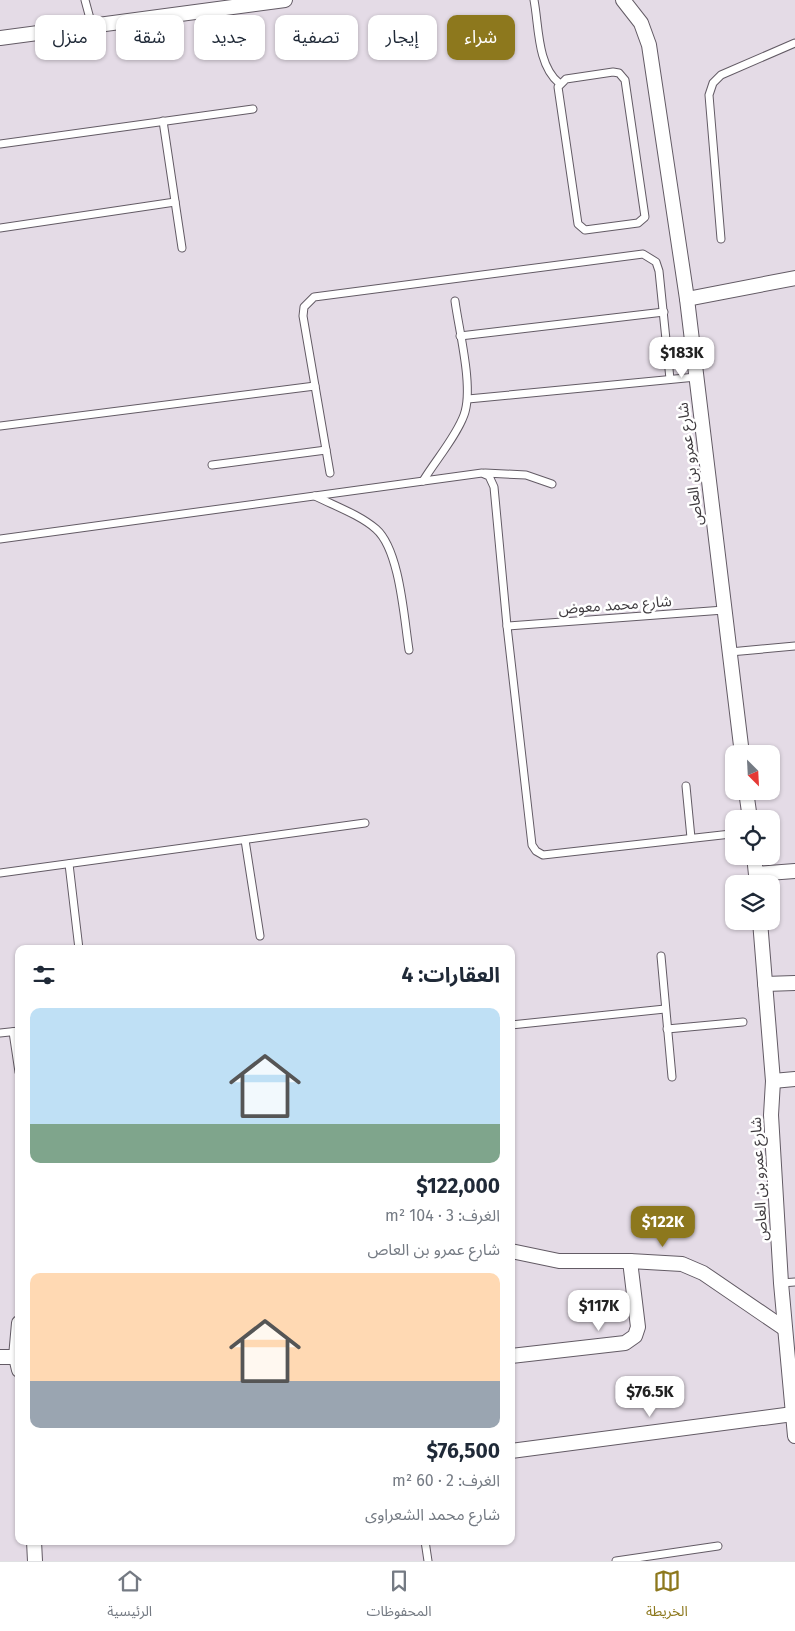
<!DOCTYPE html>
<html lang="ar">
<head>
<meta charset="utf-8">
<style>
	body { margin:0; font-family:"Fira Sans","Noto Sans Arabic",sans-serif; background:#f6f6f7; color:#1f2937; direction:rtl; height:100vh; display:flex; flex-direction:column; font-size:19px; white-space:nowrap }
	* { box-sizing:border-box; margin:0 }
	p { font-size:16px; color:#747a83 }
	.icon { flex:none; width:28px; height:28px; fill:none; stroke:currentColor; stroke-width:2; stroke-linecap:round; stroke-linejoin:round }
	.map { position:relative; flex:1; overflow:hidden; direction:ltr }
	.side { position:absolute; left:15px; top:945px; width:500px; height:600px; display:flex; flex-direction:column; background:#fff; border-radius:10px; box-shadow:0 1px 4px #0004; direction:rtl }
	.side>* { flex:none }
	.banner { position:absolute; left:15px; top:15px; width:500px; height:45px; direction:rtl; display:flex; gap:10px }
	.needle { width:32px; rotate:156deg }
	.fabs { position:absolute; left:725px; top:745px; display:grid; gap:10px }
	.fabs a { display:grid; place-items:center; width:55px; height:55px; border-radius:10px; background:#fff; box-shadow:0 1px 4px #0004; font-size:25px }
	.price { position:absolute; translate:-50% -42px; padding:0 11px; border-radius:10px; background:#fff; color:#222; font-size:16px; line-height:32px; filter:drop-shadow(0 1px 2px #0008) }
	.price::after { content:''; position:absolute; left:50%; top:30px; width:15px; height:11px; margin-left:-8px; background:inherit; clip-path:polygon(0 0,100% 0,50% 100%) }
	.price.active { background:#8d781d; color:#fff }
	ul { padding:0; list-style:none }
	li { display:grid; align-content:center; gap:10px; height:265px; padding:0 15px }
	li span { display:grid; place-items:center; height:155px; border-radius:10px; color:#555 }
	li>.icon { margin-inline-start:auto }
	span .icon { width:90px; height:90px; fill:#fffc; stroke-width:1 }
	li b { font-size:21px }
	h2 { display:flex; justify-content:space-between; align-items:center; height:60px; padding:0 15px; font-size:21px }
	.tag { padding:0 18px; border-radius:10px; background:#fff; box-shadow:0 1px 4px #0004; font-size:18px; line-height:45px }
	.tag.active { background:#8d781d; color:#fff }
	.menu { display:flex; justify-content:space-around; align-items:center; height:70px; border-top:1px solid #e0e1e3; background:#fff; font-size:14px; color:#747a83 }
	.menu a { display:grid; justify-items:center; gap:2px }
	.menu .active { color:#8d781d }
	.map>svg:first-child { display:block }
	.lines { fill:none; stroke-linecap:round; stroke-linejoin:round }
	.lane-casing { stroke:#635b65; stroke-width:9 }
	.street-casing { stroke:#635b65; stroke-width:16 }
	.lane { stroke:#fff; stroke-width:7 }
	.street { stroke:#fff; stroke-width:14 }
	.labels { text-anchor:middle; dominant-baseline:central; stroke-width:5; stroke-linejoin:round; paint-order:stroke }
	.street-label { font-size:15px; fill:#3f3b3f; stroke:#fff }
</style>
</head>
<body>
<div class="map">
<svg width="795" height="1561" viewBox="0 0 795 1561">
	<rect width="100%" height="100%" fill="#e4dbe6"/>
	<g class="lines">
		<g class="lane-casing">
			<g id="lane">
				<path d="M85,0L92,26"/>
				<path d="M534,0C539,26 537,65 559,83"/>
				<path d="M613,72L619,73L625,80L645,217L638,223L585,230L578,224L558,87L566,79Z"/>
				<path d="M163,121L182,248"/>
				<path d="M0,144L253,109"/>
				<path d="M0,228L175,202"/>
				<path d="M721,239L709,95L713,83L721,75L795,43"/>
				<path d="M460,336L664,312"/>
				<path d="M468,399L696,377"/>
				<path d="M0,426L315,386"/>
				<path d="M212,465L326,450"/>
				<path d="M330,473L303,316L304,307L314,297L643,254L656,262L659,271L670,379"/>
				<path d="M485,473L526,475L552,484"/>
				<path d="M423,481C435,461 456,437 464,415C474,388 459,331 455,301"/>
				<path d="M315,496C335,506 360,515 376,529C400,550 404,619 409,650"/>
				<path d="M0,539L482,473L489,476L494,487L507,626L532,845L536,851L543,855L731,834"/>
				<path d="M507,626L724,610"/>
				<path d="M730,652L795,646"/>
				<path d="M686,786L691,838"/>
				<path d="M245,840L260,936"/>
				<path d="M69,864L79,949"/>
				<path d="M0,873L365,823"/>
				<path d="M661,956L672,1077"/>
				<path d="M511,1025L665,1009"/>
				<path d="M667,1029L743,1022"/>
				<path d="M13,1032L19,1072"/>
				<path d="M0,1033L19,1031"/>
				<path d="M781,1283L795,1282"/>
				<path d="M425,1541L428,1561"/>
				<path d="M616,1561L718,1546"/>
			</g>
		</g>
		<g class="street-casing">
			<g id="street">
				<path d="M623,0L641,23L649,45L687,299L742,754"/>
				<path d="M0,38L285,0"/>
				<path d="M687,299L795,278"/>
				<path d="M746,791L750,819"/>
				<path d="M754,856L757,884"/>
				<path d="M756,874L795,871"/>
				<path d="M760,921L773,1081L771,1115L781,1283L795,1436"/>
				<path d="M765,984L795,983"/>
				<path d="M773,1081L795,1079"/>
				<path d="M511,1251L559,1261H630L682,1264L703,1273L785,1329"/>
				<path d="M19,1323L16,1357L19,1370"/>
				<path d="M511,1356L625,1343L635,1336L638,1327L630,1261"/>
				<path d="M0,1357H16"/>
				<path d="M511,1451L793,1414"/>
				<path d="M34,1541L35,1561"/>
			</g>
		</g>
		<use href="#lane" class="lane"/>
		<use href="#street" class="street"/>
	</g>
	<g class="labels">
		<g class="street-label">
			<text transform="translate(690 464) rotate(-97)">شارع عمرو بن العاص</text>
			<text transform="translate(615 605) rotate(-4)">شارع محمد معوض</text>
			<text transform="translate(759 1179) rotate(-93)">شارع عمرو بن العاص</text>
		</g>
	</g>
</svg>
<div class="fabs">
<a><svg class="needle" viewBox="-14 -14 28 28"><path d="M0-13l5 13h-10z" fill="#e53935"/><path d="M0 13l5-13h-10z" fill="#747a83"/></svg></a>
<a><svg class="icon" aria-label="locate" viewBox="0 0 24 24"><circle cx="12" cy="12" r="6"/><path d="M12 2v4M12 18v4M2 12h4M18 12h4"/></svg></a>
<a><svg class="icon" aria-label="layers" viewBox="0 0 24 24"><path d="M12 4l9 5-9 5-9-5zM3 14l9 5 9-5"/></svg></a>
</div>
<b class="price" style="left:682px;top:379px">$183K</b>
<b class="price active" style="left:663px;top:1248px">$122K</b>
<b class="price" style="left:599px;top:1332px">$117K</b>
<b class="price" style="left:650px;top:1418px">$76.5K</b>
<div class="banner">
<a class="tag active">شراء</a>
<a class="tag">إيجار</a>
<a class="tag">تصفية</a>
<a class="tag">جديد</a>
<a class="tag">شقة</a>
<a class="tag">منزل</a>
</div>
<section class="side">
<h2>العقارات: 4<svg class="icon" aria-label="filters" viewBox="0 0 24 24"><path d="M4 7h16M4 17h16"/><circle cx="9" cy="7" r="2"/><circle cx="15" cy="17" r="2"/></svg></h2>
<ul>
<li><span style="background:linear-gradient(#bfe0f5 75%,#7fa58c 0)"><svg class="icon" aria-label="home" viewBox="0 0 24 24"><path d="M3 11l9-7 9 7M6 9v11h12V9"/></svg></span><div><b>$122,000</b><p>الغرف: 3 · 104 m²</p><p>شارع عمرو بن العاص</p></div></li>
<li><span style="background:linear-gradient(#ffd9b3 70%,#9aa5b1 0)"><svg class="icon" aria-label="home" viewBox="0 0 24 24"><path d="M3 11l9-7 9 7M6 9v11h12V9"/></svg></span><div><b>$76,500</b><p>الغرف: 2 · 60 m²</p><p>شارع محمد الشعراوى</p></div></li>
</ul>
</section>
</div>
<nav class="menu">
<a class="active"><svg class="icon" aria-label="map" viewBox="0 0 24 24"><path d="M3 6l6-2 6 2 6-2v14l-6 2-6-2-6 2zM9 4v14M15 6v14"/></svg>الخريطة</a>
<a><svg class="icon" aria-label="saved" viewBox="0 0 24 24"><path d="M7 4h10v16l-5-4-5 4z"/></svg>المحفوظات</a>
<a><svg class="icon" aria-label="home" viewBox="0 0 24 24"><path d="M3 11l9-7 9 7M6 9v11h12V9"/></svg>الرئيسية</a>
</nav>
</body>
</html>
